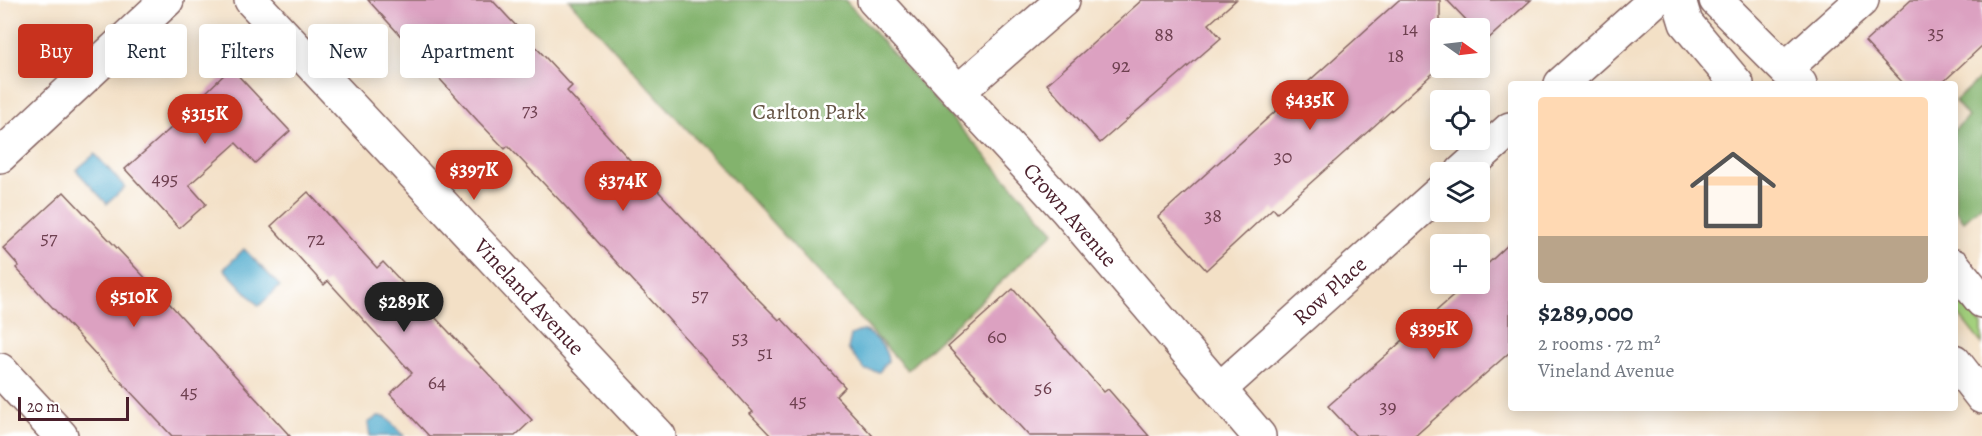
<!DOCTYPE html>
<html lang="en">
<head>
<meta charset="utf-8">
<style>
	body { margin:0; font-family:Alegreya,serif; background:#f2f2f3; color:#1f2937; height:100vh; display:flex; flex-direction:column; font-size:22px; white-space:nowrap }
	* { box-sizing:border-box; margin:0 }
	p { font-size:20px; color:#747a83 }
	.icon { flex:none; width:33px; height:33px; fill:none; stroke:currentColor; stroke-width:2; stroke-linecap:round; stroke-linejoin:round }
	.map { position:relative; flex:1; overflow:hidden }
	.drawer { position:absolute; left:1508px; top:81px; width:450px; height:330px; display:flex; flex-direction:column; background:#fff; border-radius:6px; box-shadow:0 3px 15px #0003 }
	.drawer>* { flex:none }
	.guide { position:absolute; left:18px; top:24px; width:570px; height:54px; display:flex; gap:12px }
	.needle { width:39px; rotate:104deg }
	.controls { position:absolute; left:1430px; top:18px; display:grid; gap:12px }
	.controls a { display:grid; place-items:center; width:60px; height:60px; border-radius:6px; background:#fff; box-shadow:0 3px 15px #0003; font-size:30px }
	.scale { position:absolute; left:18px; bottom:15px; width:111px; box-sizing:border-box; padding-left:6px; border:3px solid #4a1f2b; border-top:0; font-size:16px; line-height:21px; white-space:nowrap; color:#4a1f2b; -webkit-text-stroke:4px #fff; paint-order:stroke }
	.price { position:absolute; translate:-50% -51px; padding:0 14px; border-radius:21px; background:#c8321e; color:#fff; font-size:20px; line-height:39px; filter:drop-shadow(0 2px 3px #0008) }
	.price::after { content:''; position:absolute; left:50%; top:36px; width:18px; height:14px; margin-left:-9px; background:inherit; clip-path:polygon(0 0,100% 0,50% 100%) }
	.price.active { background:#222; color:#fff }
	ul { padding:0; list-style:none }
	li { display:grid; align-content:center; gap:12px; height:318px; padding:0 30px }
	li span { display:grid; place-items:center; height:186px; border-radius:6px; color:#555 }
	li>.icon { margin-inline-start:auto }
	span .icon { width:108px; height:108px; fill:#fffc; stroke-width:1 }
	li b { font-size:26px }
	.pill { padding:0 21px; border-radius:6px; background:#fff; box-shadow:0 3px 15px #0003; font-size:21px; line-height:54px }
	.pill.active { background:#c8321e; color:#fff }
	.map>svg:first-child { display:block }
	.green { fill:#a4d17e; stroke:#777854; stroke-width:1.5 }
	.forest { fill:#83b36d; stroke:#66694c; stroke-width:1.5 }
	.water { fill:#4fabcd; stroke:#4c657c; stroke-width:1.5 }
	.building { fill:#dca1c1 }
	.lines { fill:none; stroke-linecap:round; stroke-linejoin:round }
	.minor-casing { stroke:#856361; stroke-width:36 }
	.tertiary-casing { stroke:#856361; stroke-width:36 }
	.minor { stroke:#fff; stroke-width:33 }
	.tertiary { stroke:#fff; stroke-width:33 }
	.labels { text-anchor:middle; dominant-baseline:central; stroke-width:5; stroke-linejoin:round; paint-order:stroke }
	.number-label { font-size:20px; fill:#6e4050 }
	.park-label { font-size:22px; fill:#655444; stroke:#fff }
	.street-label { font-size:22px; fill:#4a1f2b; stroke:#fff }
</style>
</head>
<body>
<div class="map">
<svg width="1982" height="436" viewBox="0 0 1982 436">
	<rect width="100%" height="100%" fill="#fff"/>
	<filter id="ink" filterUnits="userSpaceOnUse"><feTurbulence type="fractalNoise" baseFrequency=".0167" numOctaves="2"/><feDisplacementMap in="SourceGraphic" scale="12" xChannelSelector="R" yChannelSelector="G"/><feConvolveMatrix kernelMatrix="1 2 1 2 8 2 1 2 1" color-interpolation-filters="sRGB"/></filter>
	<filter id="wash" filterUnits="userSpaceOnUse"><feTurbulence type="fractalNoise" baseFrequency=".008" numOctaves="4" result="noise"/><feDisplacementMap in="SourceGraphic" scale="24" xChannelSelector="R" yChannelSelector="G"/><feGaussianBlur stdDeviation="1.35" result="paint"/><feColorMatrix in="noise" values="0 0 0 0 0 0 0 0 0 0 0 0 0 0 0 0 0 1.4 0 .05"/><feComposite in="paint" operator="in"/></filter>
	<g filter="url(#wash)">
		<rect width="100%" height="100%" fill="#f3e0c6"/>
		<path class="green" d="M1954,294L1982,325V344L1955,310Z"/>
		<g class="forest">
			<path d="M569,0H845L1054,232L907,370Z"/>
			<path d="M1982,77V205L1964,221L1955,210L1954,130L1968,117L1955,101Z"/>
		</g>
		<g class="water">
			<path d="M95,154L125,187L107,204L76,170Z"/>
			<path d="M244,249L280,286L259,306L224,269Z"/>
			<path d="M863,330C875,335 887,348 888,361L879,372L865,370L848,349L851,335Z"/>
			<path d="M378,416L386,417L404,436H370L368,423Z"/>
		</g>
		<g id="blocks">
			<g class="building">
				<path d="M368,0H492L572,86L567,91L660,193L759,300L779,320L781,318L845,387L836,396L873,436H771L750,414L753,412L565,206L508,146L505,149L478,121Z"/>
				<path d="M1142,0H1236L1209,24L1221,38L1100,143L1047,84Z"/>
				<path d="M1399,0H1440V67L1277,213L1273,208L1206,270L1158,217Z"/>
				<path d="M1447,0H1531L1486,41L1479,34V28H1474Z"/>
				<path d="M1911,0H1982V46L1941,84H1904L1865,42Z"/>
				<path d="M231,68L290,131L255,163L236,143L189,185L206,204L179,228L125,169L199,103L197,101Z"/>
				<path d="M64,192L169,303L290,436H172L125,386L16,268L19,266L3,248Z"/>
				<path d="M308,192L377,268L383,262L532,420L515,436H429L390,394L412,373L328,281L324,285L271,226Z"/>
				<path d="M1510,243V352L1415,436H1356L1328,406L1467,284H1479V272Z"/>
				<path d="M1013,289L1104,392L1108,389L1149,436H1029L948,347Z"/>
			</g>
		</g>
	</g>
	<g filter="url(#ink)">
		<use href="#blocks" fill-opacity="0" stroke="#856361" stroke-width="1.5"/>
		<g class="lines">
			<g class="minor-casing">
				<g id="minor">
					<path d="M251,0L659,436"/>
					<path d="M874,0L1066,209L1259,436"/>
					<path d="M1786,68L1862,0"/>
					<path d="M1561,84L1655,0"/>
					<path d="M960,90L1063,0"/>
					<path d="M0,156L167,0"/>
					<path d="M1462,172L1510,129"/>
					<path d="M0,370L61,436"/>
					<path d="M1220,389L1440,192"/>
				</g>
			</g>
			<g class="tertiary-casing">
				<g id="tertiary">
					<path d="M1679,0L1686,23L1737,84"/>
					<path d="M1716,0L1800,84"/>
					<path d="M1954,266L1982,301"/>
					<path d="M1954,361L1982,397"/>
				</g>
			</g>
			<use href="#minor" class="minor"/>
			<use href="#tertiary" class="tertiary"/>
		</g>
	</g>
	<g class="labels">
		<g class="number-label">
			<text x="1410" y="28">14</text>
			<text x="1936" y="32">35</text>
			<text x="1164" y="34">88</text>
			<text x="1396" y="55">18</text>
			<text x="1121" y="65">92</text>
			<text x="530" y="109">73</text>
			<text x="1283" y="156">30</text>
			<text x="165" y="178">495</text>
			<text x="1213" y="215">38</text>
			<text x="49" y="237">57</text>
			<text x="316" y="238">72</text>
			<text x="700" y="294">57</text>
			<text x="997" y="336">60</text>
			<text x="740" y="337">53</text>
			<text x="765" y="352">51</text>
			<text x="437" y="382">64</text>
			<text x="1043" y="387">56</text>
			<text x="189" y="391">45</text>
			<text x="798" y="400">45</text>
			<text x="1388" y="406">39</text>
		</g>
		<g class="park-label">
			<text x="809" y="112">Carlton Park</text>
		</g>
		<g class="street-label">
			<text transform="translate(1070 215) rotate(49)">Crown Avenue</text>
			<text transform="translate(1330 291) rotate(-42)">Row Place</text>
			<text transform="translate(529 297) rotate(47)">Vineland Avenue</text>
		</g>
	</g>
</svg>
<div class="controls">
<a><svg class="needle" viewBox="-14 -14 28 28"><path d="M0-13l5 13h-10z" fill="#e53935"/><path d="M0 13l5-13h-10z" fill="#747a83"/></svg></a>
<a><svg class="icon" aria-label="locate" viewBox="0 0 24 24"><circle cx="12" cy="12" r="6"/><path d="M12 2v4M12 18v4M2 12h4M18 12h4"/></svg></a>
<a><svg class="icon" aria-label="layers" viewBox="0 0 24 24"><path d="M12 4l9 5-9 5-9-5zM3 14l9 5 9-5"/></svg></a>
<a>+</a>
</div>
<div class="scale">20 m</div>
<b class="price" style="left:1310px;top:131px">$435K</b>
<b class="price" style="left:205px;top:145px">$315K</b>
<b class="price" style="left:474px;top:201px">$397K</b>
<b class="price" style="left:623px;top:212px">$374K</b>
<b class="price" style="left:134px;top:328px">$510K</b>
<b class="price active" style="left:404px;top:333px">$289K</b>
<b class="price" style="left:1434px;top:360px">$395K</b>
<div class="guide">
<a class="pill active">Buy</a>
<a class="pill">Rent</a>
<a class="pill">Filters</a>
<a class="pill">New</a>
<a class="pill">Apartment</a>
</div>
<section class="drawer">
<ul>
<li><span style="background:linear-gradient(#ffd9b3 75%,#b9a48a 0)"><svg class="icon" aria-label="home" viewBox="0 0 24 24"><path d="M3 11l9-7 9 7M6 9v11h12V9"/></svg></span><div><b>$289,000</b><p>2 rooms · 72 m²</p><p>Vineland Avenue</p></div></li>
</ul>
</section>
</div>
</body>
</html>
